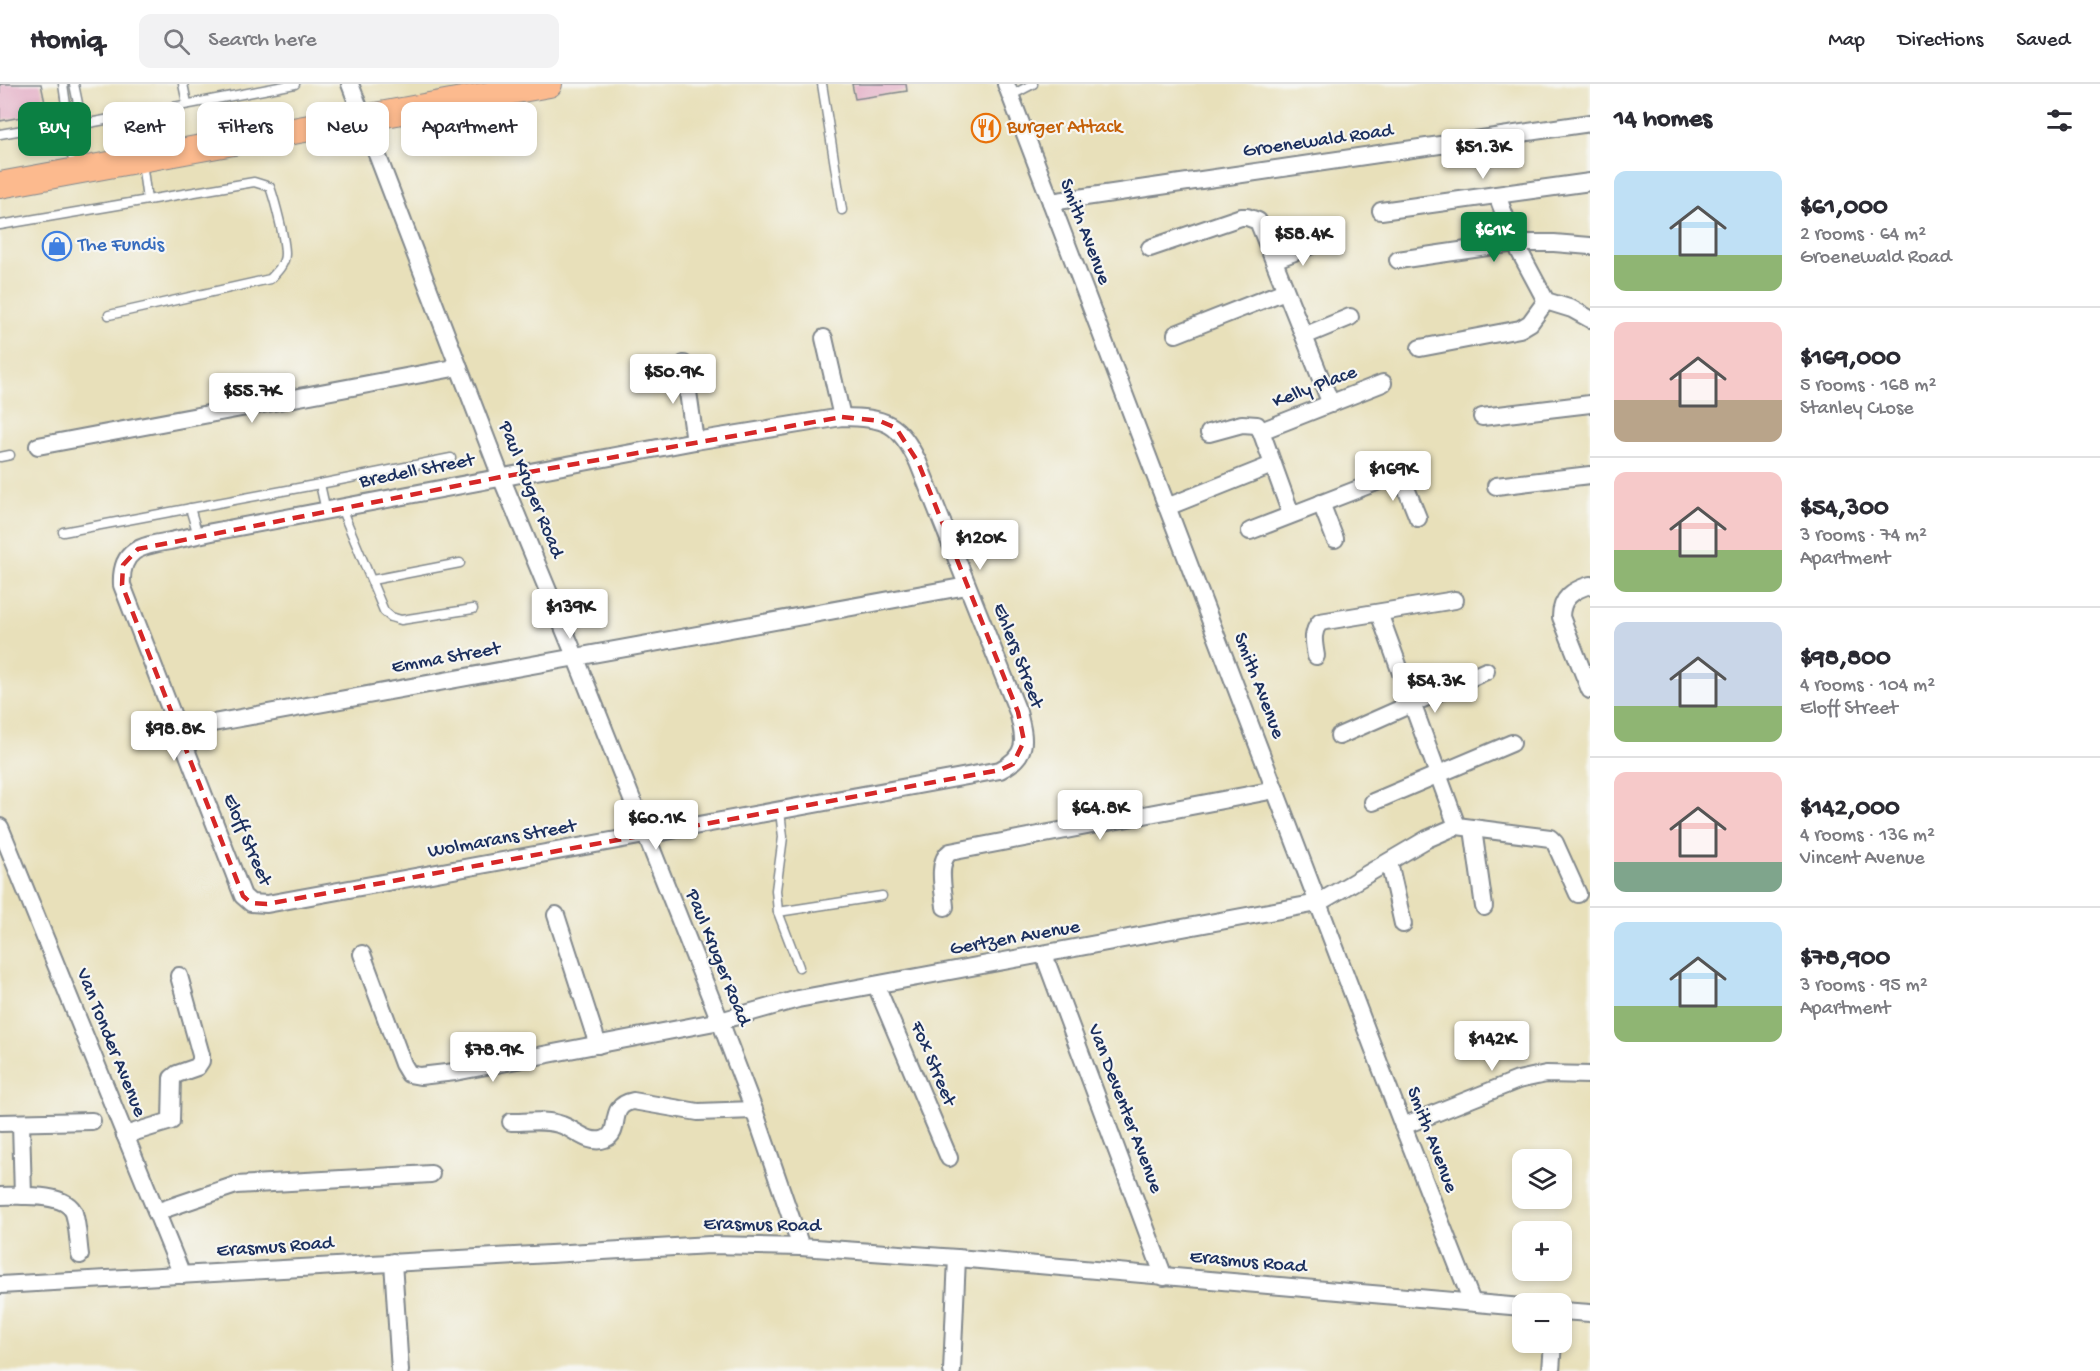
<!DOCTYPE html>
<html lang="en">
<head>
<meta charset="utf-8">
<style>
	body { margin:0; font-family:"Gochi Hand",sans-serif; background:#f2f2f3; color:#2b2b33; height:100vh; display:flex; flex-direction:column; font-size:22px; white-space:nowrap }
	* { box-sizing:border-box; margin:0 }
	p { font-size:20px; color:#7c7c81 }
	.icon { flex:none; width:33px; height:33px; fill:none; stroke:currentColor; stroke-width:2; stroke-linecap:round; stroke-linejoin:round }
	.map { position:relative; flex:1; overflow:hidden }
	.sheet { display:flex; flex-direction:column; background:#fff; width:510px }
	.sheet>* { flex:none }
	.guide { position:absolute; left:18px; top:18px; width:570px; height:54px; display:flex; gap:12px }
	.buttons { position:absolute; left:1512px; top:1065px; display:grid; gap:12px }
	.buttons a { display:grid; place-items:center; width:60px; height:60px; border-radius:12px; background:#fff; box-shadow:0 3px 9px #0003; font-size:30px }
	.price { position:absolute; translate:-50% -51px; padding:0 14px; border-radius:6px; background:#fff; color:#222; font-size:20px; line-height:39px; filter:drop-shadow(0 2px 3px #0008) }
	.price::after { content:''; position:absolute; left:50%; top:36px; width:18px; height:14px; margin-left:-9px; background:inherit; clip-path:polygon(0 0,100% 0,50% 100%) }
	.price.on { background:#0b8043; color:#fff }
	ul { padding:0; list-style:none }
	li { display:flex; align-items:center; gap:18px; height:150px; padding:0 24px }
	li+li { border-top:2px solid #e1e1e2 }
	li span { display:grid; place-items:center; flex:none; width:168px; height:120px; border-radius:12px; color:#555 }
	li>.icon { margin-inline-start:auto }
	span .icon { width:72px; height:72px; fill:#fffc; stroke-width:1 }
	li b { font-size:26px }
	h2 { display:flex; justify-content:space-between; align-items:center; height:72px; padding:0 24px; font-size:26px }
	.pill { padding:0 21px; border-radius:12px; background:#fff; box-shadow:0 3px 9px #0003; font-size:21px; line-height:54px }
	.pill.on { background:#0b8043; color:#fff }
	header { display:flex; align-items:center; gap:36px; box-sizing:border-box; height:84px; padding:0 30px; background:#fff; border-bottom:2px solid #e1e1e2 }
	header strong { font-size:28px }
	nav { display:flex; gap:33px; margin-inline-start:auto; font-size:21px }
	.search { width:420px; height:54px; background:#f2f2f3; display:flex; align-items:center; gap:15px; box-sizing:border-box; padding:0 21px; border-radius:12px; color:#7c7c81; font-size:22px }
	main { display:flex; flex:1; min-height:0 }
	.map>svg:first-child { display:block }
	.building { fill:#e4b0c7 }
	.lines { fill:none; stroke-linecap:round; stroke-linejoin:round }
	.lane-casing { stroke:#82888c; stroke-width:11 }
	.street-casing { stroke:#82888c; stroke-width:20 }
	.primary-casing { stroke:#82888c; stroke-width:28 }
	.lane { stroke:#fff; stroke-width:8 }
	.street { stroke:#fff; stroke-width:16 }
	.primary { stroke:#fcba8e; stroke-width:26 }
	.marked { fill:none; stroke:#d62828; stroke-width:4.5; stroke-dasharray:12 8; stroke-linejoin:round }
	.labels { text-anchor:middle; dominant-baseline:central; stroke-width:4.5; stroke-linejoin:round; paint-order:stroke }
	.food-label { font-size:20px; fill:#c56008; stroke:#f6f6f2; text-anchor:start }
	.street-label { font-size:20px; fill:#1b2f5e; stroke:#f6f6f2 }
	.shop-label { font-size:20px; fill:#366cbe; stroke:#f6f6f2; text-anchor:start }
</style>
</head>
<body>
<header>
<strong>Homiq</strong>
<div class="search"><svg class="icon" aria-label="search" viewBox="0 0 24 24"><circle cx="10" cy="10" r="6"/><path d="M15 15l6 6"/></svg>Search here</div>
<nav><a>Map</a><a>Directions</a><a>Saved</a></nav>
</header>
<main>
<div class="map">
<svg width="1590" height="1287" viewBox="0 0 1590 1287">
	<rect width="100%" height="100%" fill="#f6f6f2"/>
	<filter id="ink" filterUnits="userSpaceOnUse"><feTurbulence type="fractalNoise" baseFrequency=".0167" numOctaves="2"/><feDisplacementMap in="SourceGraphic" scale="12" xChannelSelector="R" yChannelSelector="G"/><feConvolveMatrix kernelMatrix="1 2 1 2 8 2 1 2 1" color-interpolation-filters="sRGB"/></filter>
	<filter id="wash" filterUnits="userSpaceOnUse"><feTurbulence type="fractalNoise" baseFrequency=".008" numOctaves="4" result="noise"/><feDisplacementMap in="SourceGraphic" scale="24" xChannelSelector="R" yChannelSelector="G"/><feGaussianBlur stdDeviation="1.35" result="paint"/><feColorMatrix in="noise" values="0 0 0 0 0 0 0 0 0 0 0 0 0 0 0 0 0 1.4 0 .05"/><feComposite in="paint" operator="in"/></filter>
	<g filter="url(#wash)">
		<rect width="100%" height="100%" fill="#e8e0ba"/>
		<g id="blocks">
			<g class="building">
				<path d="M0,0H41L47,28L0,37Z"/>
				<path d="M852,0H906L907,7L855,15Z"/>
			</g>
		</g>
	</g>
	<g filter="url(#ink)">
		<use href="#blocks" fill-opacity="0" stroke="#82888c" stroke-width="1.5"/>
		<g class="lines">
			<g class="lane-casing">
				<g id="lane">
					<path d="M74,0L81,34L89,39L295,0"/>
					<path d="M183,0L187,19"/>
					<path d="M822,0L842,126"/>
					<path d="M1010,12L1033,0"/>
					<path d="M61,36L76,85"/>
					<path d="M0,50L51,41L61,36L67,28L63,0"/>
					<path d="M142,78L147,116"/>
					<path d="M0,141L254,98L270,103C275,117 285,155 285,170C285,180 277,188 270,195L109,231"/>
					<path d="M0,373L10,371"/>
					<path d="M190,424L198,451"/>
					<path d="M341,424L384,527L391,533L401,536L473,525"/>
					<path d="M326,427L320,400L451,374"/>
					<path d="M63,448L320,400"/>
					<path d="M372,496L460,479"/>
					<path d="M780,727L783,753L776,806L778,828L799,883"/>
					<path d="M778,828L882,812"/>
				</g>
			</g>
			<g class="street-casing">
				<g id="street">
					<path d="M350,0L501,393L575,572L720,937L754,1026L801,1163"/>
					<path d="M1006,0L1403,1042L1472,1218"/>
					<path d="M1497,111L1515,159L1546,217L1572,225L1590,235"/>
					<path d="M1051,118L1590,39"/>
					<path d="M1381,127L1590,98"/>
					<path d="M1150,164L1241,133H1247L1258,137L1331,320"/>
					<path d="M1274,176L1320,158"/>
					<path d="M1398,176L1515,159H1554L1590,162"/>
					<path d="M1176,250L1285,207"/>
					<path d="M1304,252L1350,233"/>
					<path d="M824,254L842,333"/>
					<path d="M1420,264L1520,245L1530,239L1546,217"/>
					<path d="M684,280L695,357"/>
					<path d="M842,333C886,333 899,339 918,378L1018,628C1025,656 1029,671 1000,686L267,820L251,819L243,812L122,501C120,465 141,462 170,457C184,454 198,451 212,448L695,357Z"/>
					<path d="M1482,333L1590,320"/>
					<path d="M1261,347L1383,299"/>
					<path d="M1209,349L1242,340L1257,341L1261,347L1291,430"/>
					<path d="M38,362L459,283"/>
					<path d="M1400,389L1418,434"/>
					<path d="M1496,402L1590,391"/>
					<path d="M1321,419L1335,455"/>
					<path d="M1167,423L1272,381"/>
					<path d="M1250,447L1410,385"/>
					<path d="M1590,501C1573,506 1561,514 1561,533L1590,606"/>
					<path d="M1379,529L1457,742"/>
					<path d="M1316,572C1314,559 1311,549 1320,538L1455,516"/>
					<path d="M180,645L967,502"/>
					<path d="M1339,652L1486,587"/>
					<path d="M1373,718L1512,659"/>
					<path d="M0,743L182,1191"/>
					<path d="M1473,745L1484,823"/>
					<path d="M1389,778L1403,840"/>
					<path d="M945,823C944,808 936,778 950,768L1275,706"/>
					<path d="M556,831L598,961"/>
					<path d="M362,870L403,980L409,990L420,992L455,988L720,937L798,915L1318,819L1427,755L1457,742L1550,754L1555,759L1578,810"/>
					<path d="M1044,871L1164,1193"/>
					<path d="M876,901L949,1074"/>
					<path d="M511,1038C527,1038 547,1035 562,1041C576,1046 589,1061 605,1055C623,1048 606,1022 633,1017L698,1028L754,1026"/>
					<path d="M0,1039L92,1037"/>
					<path d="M21,1039L23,1112"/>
					<path d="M1403,1042L1518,996L1546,990L1590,991"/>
					<path d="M125,1051L171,1037L172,994L177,990L197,983L201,977V971L179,892"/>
					<path d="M0,1112C19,1112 66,1108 74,1129C78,1142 78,1158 80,1171"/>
					<path d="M156,1128L236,1101L431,1090"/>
					<path d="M393,1178L400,1287"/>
					<path d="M0,1201L710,1161L801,1163L957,1174L1522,1223"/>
					<path d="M1562,1227L1590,1229"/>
					<path d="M952,1287L957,1174"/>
					<path d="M1551,1287L1553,1258"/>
				</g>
			</g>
			<g class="primary-casing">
				<path id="primary" d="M0,101L549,0"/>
			</g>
			<use href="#lane" class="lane"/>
			<use href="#street" class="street"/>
			<use href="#primary" class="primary"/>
		</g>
	</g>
	<path class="marked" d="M842,333L880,337L896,344L918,378L1018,628L1024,657L1013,680L1000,686L267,820L251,819L243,812L122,501L123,481L138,465L501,393Z"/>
	<defs>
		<g id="restaurant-ring" transform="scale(1.5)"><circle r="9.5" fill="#f6f6f2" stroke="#e8710a" stroke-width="1.5"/><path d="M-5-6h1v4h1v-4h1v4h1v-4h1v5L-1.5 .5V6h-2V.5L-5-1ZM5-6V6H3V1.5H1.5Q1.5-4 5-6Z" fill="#e8710a"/></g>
		<g id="shop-ring" transform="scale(1.5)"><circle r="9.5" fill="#f6f6f2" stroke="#3f7fe0" stroke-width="1.5"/><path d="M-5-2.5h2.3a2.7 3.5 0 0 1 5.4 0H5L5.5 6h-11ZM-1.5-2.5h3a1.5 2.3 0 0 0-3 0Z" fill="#3f7fe0"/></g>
	</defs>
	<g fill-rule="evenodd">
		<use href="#restaurant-ring" x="986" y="44"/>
		<use href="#shop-ring" x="57" y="162"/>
	</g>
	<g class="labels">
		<g class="food-label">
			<text x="1007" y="44">Burger Attack</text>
		</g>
		<g class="street-label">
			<text transform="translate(1318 58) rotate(-8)">Groenewald Road</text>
			<text transform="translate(1084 148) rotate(69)">Smith Avenue</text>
			<text transform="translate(1315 304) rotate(-21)">Kelly Place</text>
			<text transform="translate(417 388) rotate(-11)">Bredell Street</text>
			<text transform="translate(530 406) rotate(68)">Paul Kruger Road</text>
			<text transform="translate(1017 572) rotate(69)">Ehlers Street</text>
			<text transform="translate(446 575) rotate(-10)">Emma Street</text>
			<text transform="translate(1258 602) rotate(69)">Smith Avenue</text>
			<text transform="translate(246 756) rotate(67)">Eloff Street</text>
			<text transform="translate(502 756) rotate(-10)">Wolmarans Street</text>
			<text transform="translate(1015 855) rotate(-10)">Gertzen Avenue</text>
			<text transform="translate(717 874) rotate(68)">Paul Kruger Road</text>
			<text transform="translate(110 959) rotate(68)">Van Tonder Avenue</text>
			<text transform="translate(932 980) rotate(67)">Fox Street</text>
			<text transform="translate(1124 1025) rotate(69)">Van Deventer Avenue</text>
			<text transform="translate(1431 1056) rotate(69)">Smith Avenue</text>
			<text transform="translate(762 1142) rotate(1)">Erasmus Road</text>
			<text transform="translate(275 1164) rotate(-4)">Erasmus Road</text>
			<text transform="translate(1248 1179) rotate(5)">Erasmus Road</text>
		</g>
		<g class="shop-label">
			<text x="78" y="162">The Fundis</text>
		</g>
	</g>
</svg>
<div class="buttons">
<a><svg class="icon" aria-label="layers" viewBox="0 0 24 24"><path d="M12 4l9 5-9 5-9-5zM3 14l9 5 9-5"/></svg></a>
<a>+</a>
<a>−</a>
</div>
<b class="price" style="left:1483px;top:96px">$51.3K</b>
<b class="price on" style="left:1494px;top:179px">$61K</b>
<b class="price" style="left:1303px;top:183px">$58.4K</b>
<b class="price" style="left:673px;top:321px">$50.9K</b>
<b class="price" style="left:252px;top:340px">$55.7K</b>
<b class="price" style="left:1393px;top:418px">$169K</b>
<b class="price" style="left:980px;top:487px">$120K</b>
<b class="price" style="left:570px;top:556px">$139K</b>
<b class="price" style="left:1435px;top:630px">$54.3K</b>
<b class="price" style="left:174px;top:678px">$98.8K</b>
<b class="price" style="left:1100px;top:757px">$64.8K</b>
<b class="price" style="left:656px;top:767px">$60.1K</b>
<b class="price" style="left:1492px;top:988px">$142K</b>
<b class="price" style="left:493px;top:999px">$78.9K</b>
<div class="guide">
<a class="pill on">Buy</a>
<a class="pill">Rent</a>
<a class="pill">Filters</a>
<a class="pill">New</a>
<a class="pill">Apartment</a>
</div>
</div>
<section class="sheet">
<h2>14 homes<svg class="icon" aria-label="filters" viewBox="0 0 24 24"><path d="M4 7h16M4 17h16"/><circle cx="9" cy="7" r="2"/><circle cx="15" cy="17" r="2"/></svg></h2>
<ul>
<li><span style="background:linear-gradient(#bfe0f5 70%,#8fb573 0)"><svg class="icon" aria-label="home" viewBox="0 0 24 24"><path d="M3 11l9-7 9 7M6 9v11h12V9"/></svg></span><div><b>$61,000</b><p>2 rooms · 64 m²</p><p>Groenewald Road</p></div></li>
<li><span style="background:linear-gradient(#f6c9c9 65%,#b9a48a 0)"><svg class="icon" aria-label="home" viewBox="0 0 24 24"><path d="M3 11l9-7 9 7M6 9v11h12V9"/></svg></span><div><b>$169,000</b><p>5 rooms · 168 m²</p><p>Stanley CLose</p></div></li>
<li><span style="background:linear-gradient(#f6c9c9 65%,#8fb573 0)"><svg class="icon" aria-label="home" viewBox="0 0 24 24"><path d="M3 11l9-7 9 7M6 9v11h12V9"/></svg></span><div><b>$54,300</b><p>3 rooms · 74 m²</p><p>Apartment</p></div></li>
<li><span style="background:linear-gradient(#c9d6e8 70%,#8fb573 0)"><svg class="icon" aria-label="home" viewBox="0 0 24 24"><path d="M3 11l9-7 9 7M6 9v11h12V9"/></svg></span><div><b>$98,800</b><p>4 rooms · 104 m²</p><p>Eloff Street</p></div></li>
<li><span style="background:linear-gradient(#f6c9c9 75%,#7fa58c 0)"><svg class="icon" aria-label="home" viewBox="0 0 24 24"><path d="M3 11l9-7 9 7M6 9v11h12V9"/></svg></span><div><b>$142,000</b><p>4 rooms · 136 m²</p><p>Vincent Avenue</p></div></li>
<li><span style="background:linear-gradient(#bfe0f5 70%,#8fb573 0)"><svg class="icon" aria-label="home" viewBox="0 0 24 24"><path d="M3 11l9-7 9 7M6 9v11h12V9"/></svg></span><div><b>$78,900</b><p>3 rooms · 95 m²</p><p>Apartment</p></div></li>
</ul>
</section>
</main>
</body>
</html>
